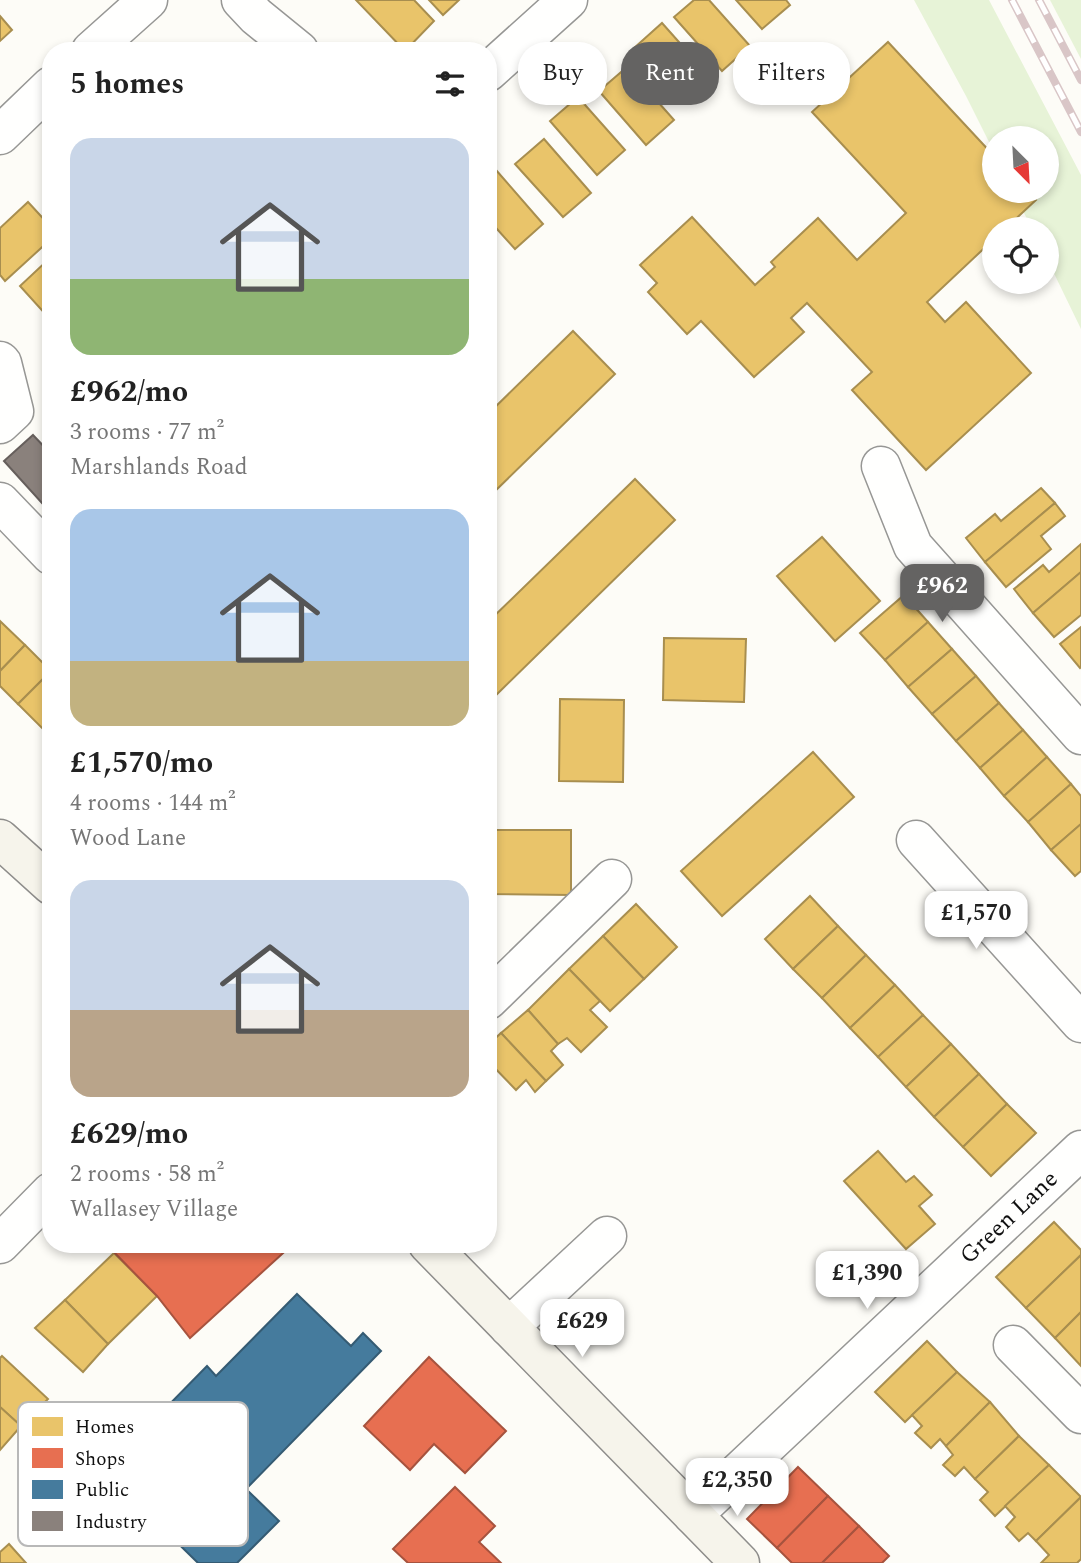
<!DOCTYPE html>
<html lang="en">
<head>
<meta charset="utf-8">
<style>
	body { margin:0; font-family:Spectral,serif; background:#f2f2f2; color:#222; height:100vh; display:flex; flex-direction:column; font-size:26px; white-space:nowrap }
	* { box-sizing:border-box; margin:0 }
	p { font-size:23px; color:#767676 }
	.icon { flex:none; width:38px; height:38px; fill:none; stroke:currentColor; stroke-width:2; stroke-linecap:round; stroke-linejoin:round }
	.map { position:relative; flex:1; overflow:hidden }
	.details { position:absolute; left:42px; top:42px; width:455px; height:1211px; display:flex; flex-direction:column; background:#fff; border-radius:28px; box-shadow:0 4px 10px #0003 }
	.details>* { flex:none }
	.hud { position:absolute; left:518px; top:42px; width:457px; height:63px; display:flex; gap:14px }
	.needle { width:46px; rotate:156deg }
	.controls { position:absolute; left:982px; top:126px; display:grid; gap:14px }
	.controls a { display:grid; place-items:center; width:77px; height:77px; border-radius:50%; background:#fff; box-shadow:0 4px 10px #0003; font-size:35px }
	.price { position:absolute; translate:-50% -60px; padding:0 16px; border-radius:14px; background:#fff; color:#222; font-size:23px; line-height:46px; filter:drop-shadow(0 2px 4px #0008) }
	.price::after { content:''; position:absolute; left:50%; top:42px; width:21px; height:16px; margin-left:-10px; background:inherit; clip-path:polygon(0 0,100% 0,50% 100%) }
	.price.selected { background:#646362; color:#fff }
	ul { padding:0; list-style:none }
	li { display:grid; align-content:center; gap:14px; height:371px; padding:0 28px }
	li span { display:grid; place-items:center; height:217px; border-radius:21px; color:#555 }
	li>.icon { margin-inline-start:auto }
	span .icon { width:126px; height:126px; fill:#fffc; stroke-width:1 }
	li b { font-size:30px }
	h2 { display:flex; justify-content:space-between; align-items:center; height:84px; padding:0 28px; font-size:30px }
	.tag { padding:0 24px; border-radius:28px; background:#fff; box-shadow:0 4px 10px #0003; font-size:24px; line-height:63px }
	.tag.selected { background:#646362; color:#fff }
	.map>svg:first-child { display:block }
	.green { fill:#e7f3d7 }
	.homes { fill:#e9c46a; stroke:#a88e4f; stroke-width:2 }
	.shops { fill:#e76f51; stroke:#a7533e; stroke-width:2 }
	.public { fill:#457b9d; stroke:#355b73; stroke-width:2 }
	.industry { fill:#8a817c; stroke:#665f5c; stroke-width:2 }
	.lines { fill:none; stroke-linecap:round; stroke-linejoin:round }
	.minor-casing { stroke:#979795; stroke-width:41 }
	.tertiary-casing { stroke:#979795; stroke-width:41 }
	.secondary-casing { stroke:#8e8d8b; stroke-width:41 }
	.minor { stroke:#fffffe; stroke-width:38 }
	.tertiary { stroke:#fffffe; stroke-width:38 }
	.secondary { stroke:#f6f4eb; stroke-width:38 }
	.rail-casing { stroke:#d9c6c7; stroke-width:8 }
	.rail { stroke:#fff; stroke-width:5; stroke-dasharray:16; stroke-linecap:butt }
	.labels { text-anchor:middle; dominant-baseline:central; stroke-width:7; stroke-linejoin:round; paint-order:stroke }
	.street-label { font-size:24px; fill:#111; stroke:#fff }
	.key { fill:#fff; stroke:#b8b8b8; stroke-width:2 }
	.key-label { font-size:19px; fill:#111 }
</style>
</head>
<body>
<div class="map">
<svg width="1081" height="1563" viewBox="0 0 1081 1563">
	<rect width="100%" height="100%" fill="#fdfcf7"/>
	<g class="green">
		<path d="M914,0H989L1081,175V329L1047,259L1046,229H1032L1013,191H1046V138H994V152L966,96Z"/>
		<path d="M1050,0H1081V59Z"/>
	</g>
	<g class="homes">
		<path d="M356,0H414L434,21L405,51Z"/>
		<path d="M429,0H459L443,15Z"/>
		<path d="M694,0H709L750,46L722,71L674,17Z"/>
		<path d="M736,0H786L790,5L762,29Z"/>
		<path d="M0,16L12,30L0,41Z"/>
		<path d="M662,23L710,77L681,101L634,48Z"/>
		<path d="M888,42L994,156V191H1027L1036,200L1005,229H994V239L927,302L945,322L966,302L1031,373L926,470L852,390L872,372L807,303L791,318L804,332L754,377L701,321L687,334L648,292L657,283L640,265L692,217L755,285L775,267L771,262L818,218L857,260L906,213L812,112Z"/>
		<path d="M627,67L674,120L646,145L599,91Z"/>
		<path d="M578,97L625,150L597,175L550,121Z"/>
		<path d="M544,139L591,193L563,217L515,164Z"/>
		<path d="M496,170L543,224L515,249L488,219V177Z"/>
		<path d="M28,202L51,227V239L5,281L0,275V228Z"/>
		<path d="M51,257V315L48,317L20,286Z"/>
		<path d="M573,331L615,374L488,498V414Z"/>
		<path d="M635,479L675,520L488,703V622Z"/>
		<path d="M1041,488L1055,503L985,562L966,538L995,514L1001,521Z"/>
		<path d="M1055,503L1065,516L1041,536L1051,549L1006,587L985,562Z"/>
		<path d="M822,537L880,601L835,641L777,576Z"/>
		<path d="M1081,544V572L1033,613L1014,589L1043,565L1049,572Z"/>
		<path d="M1081,572V615L1054,637L1033,613Z"/>
		<path d="M904,595L928,622L885,660L860,633Z"/>
		<path d="M0,621L25,645L0,671Z"/>
		<path d="M928,622L952,649L908,687L885,660Z"/>
		<path d="M1081,627V667L1080,668L1060,644Z"/>
		<path d="M664,638L746,639L744,702L663,700Z"/>
		<path d="M25,645L51,671L18,704L0,686V671Z"/>
		<path d="M952,649L976,676L932,714L908,687Z"/>
		<path d="M51,671V724L44,730L18,704Z"/>
		<path d="M976,676L999,703L956,741L932,714Z"/>
		<path d="M560,699L624,700L623,782L559,781Z"/>
		<path d="M999,703L1023,730L980,768L956,741Z"/>
		<path d="M1023,730L1047,757L1004,796L980,768Z"/>
		<path d="M813,752L854,797L722,916L681,871Z"/>
		<path d="M1047,757L1071,784L1028,822L1004,796Z"/>
		<path d="M1071,784L1081,796V824L1051,850L1028,822Z"/>
		<path d="M1081,824V871L1075,876L1051,850Z"/>
		<path d="M488,830H571V895L488,894Z"/>
		<path d="M810,896L838,926L793,969L765,939Z"/>
		<path d="M636,904L677,947L644,979L603,936Z"/>
		<path d="M838,926L866,955L822,998L793,969Z"/>
		<path d="M603,936L644,979L610,1011L569,969Z"/>
		<path d="M866,955L895,985L850,1028L822,998Z"/>
		<path d="M569,969L600,1001L590,1010L607,1027L581,1052L567,1038L558,1044L528,1010Z"/>
		<path d="M895,985L923,1015L878,1057L850,1028Z"/>
		<path d="M528,1010L558,1044L551,1051L563,1065L546,1081L501,1033Z"/>
		<path d="M923,1015L951,1044L906,1087L878,1057Z"/>
		<path d="M501,1033L546,1081L535,1092L526,1080L516,1090L488,1061V1045Z"/>
		<path d="M951,1044L979,1074L934,1117L906,1087Z"/>
		<path d="M979,1074L1007,1104L963,1147L934,1117Z"/>
		<path d="M1007,1104L1036,1133L991,1176L963,1147Z"/>
		<path d="M878,1151L906,1182L914,1176L932,1195L919,1206L935,1224L906,1249L844,1181Z"/>
		<path d="M1054,1222L1081,1250V1255L1026,1308L996,1277Z"/>
		<path d="M114,1253L157,1296L108,1344L65,1300Z"/>
		<path d="M1081,1255V1312L1055,1338L1026,1308Z"/>
		<path d="M65,1300L108,1344L83,1372L35,1328Z"/>
		<path d="M1081,1312V1366L1055,1338Z"/>
		<path d="M927,1341L957,1372L905,1422L875,1392Z"/>
		<path d="M2,1356L48,1399L21,1426L0,1407V1358Z"/>
		<path d="M957,1372L990,1402L946,1446L940,1439L931,1448L915,1433L922,1426L912,1415Z"/>
		<path d="M990,1402L1019,1436L975,1479L964,1467L955,1476L943,1465L953,1455L946,1446Z"/>
		<path d="M0,1407L21,1426L0,1450Z"/>
		<path d="M1019,1436L1049,1465L995,1516L980,1500L988,1492L975,1479Z"/>
		<path d="M1049,1465L1081,1497L1036,1541L1028,1533L1019,1541L1006,1527L1015,1517L1005,1506Z"/>
		<path d="M1081,1497V1559L1077,1563H1041L1049,1555L1036,1541Z"/>
		<path d="M9,1544L26,1563H0V1552Z"/>
	</g>
	<g class="shops">
		<path d="M106,1244H293L190,1338L157,1296Z"/>
		<path d="M429,1357L506,1431L465,1473L434,1444L410,1470L364,1426Z"/>
		<path d="M798,1467L828,1496L777,1548L747,1519Z"/>
		<path d="M455,1487L495,1526L479,1542L501,1563H408L393,1549Z"/>
		<path d="M828,1496L859,1526L822,1563H792L777,1548Z"/>
		<path d="M859,1526L889,1556L882,1563H822Z"/>
	</g>
	<path class="public" d="M297,1294L351,1346L363,1333L381,1351L246,1489L279,1521L237,1563H198L104,1471L207,1366L216,1376Z"/>
	<path class="industry" d="M33,435L51,454V513L4,461Z"/>
	<g class="lines">
		<g class="minor-casing">
			<g id="minor">
				<path d="M241,0L256,16L299,51"/>
				<path d="M91,51L148,0"/>
				<path d="M488,72L568,0"/>
				<path d="M0,135L51,86"/>
				<path d="M0,361L2,363L14,411L0,424"/>
				<path d="M881,466L913,546L1081,735"/>
				<path d="M0,502L51,555"/>
				<path d="M916,840L1081,1023"/>
				<path d="M488,1000L612,879"/>
				<path d="M509,1327L607,1236"/>
				<path d="M1013,1345L1081,1414"/>
			</g>
		</g>
		<g class="tertiary-casing">
			<g id="tertiary">
				<path d="M0,1244L51,1192"/>
				<path id="s1" d="M693,1515L1081,1150"/>
			</g>
		</g>
		<g class="secondary-casing">
			<g id="secondary">
				<path d="M0,839L51,885"/>
				<path d="M428,1244L740,1563"/>
			</g>
		</g>
		<use href="#minor" class="minor"/>
		<use href="#tertiary" class="tertiary"/>
		<use href="#secondary" class="secondary"/>
		<g class="rail-casing">
			<g id="rail">
				<path d="M1012,0L1081,132"/>
				<path d="M1039,0L1081,80"/>
			</g>
		</g>
		<use href="#rail" class="rail"/>
	</g>
	<g class="labels">
		<g class="street-label">
			<text stroke="none"><textPath href="#s1" startOffset="434">Green Lane</textPath></text>
		</g>
	</g>
	<rect x="18" y="1402" width="230" height="144" rx="10" class="key"/>
	<rect x="32" y="1417" width="31" height="19" fill="#e9c46a"/>
	<rect x="32" y="1448" width="31" height="20" fill="#e76f51"/>
	<rect x="32" y="1480" width="31" height="19" fill="#457b9d"/>
	<rect x="32" y="1511" width="31" height="20" fill="#8a817c"/>
	<g class="key-label">
		<text x="75" y="1433">Homes</text>
		<text x="75" y="1465">Shops</text>
		<text x="75" y="1496">Public</text>
		<text x="75" y="1528">Industry</text>
	</g>
</svg>
<div class="controls">
<a><svg class="needle" viewBox="-14 -14 28 28"><path d="M0-13l5 13h-10z" fill="#e53935"/><path d="M0 13l5-13h-10z" fill="#767676"/></svg></a>
<a><svg class="icon" aria-label="locate" viewBox="0 0 24 24"><circle cx="12" cy="12" r="6"/><path d="M12 2v4M12 18v4M2 12h4M18 12h4"/></svg></a>
</div>
<b class="price selected" style="left:942px;top:624px">£962</b>
<b class="price" style="left:976px;top:951px">£1,570</b>
<b class="price" style="left:867px;top:1311px">£1,390</b>
<b class="price" style="left:582px;top:1359px">£629</b>
<b class="price" style="left:737px;top:1518px">£2,350</b>
<div class="hud">
<a class="tag">Buy</a>
<a class="tag selected">Rent</a>
<a class="tag">Filters</a>
</div>
<section class="details">
<h2>5 homes<svg class="icon" aria-label="filters" viewBox="0 0 24 24"><path d="M4 7h16M4 17h16"/><circle cx="9" cy="7" r="2"/><circle cx="15" cy="17" r="2"/></svg></h2>
<ul>
<li><span style="background:linear-gradient(#c9d6e8 65%,#8fb573 0)"><svg class="icon" aria-label="home" viewBox="0 0 24 24"><path d="M3 11l9-7 9 7M6 9v11h12V9"/></svg></span><div><b>£962/mo</b><p>3 rooms · 77 m²</p><p>Marshlands Road</p></div></li>
<li><span style="background:linear-gradient(#a9c7e8 70%,#c2b280 0)"><svg class="icon" aria-label="home" viewBox="0 0 24 24"><path d="M3 11l9-7 9 7M6 9v11h12V9"/></svg></span><div><b>£1,570/mo</b><p>4 rooms · 144 m²</p><p>Wood Lane</p></div></li>
<li><span style="background:linear-gradient(#c9d6e8 60%,#b9a48a 0)"><svg class="icon" aria-label="home" viewBox="0 0 24 24"><path d="M3 11l9-7 9 7M6 9v11h12V9"/></svg></span><div><b>£629/mo</b><p>2 rooms · 58 m²</p><p>Wallasey Village</p></div></li>
</ul>
</section>
</div>
</body>
</html>
